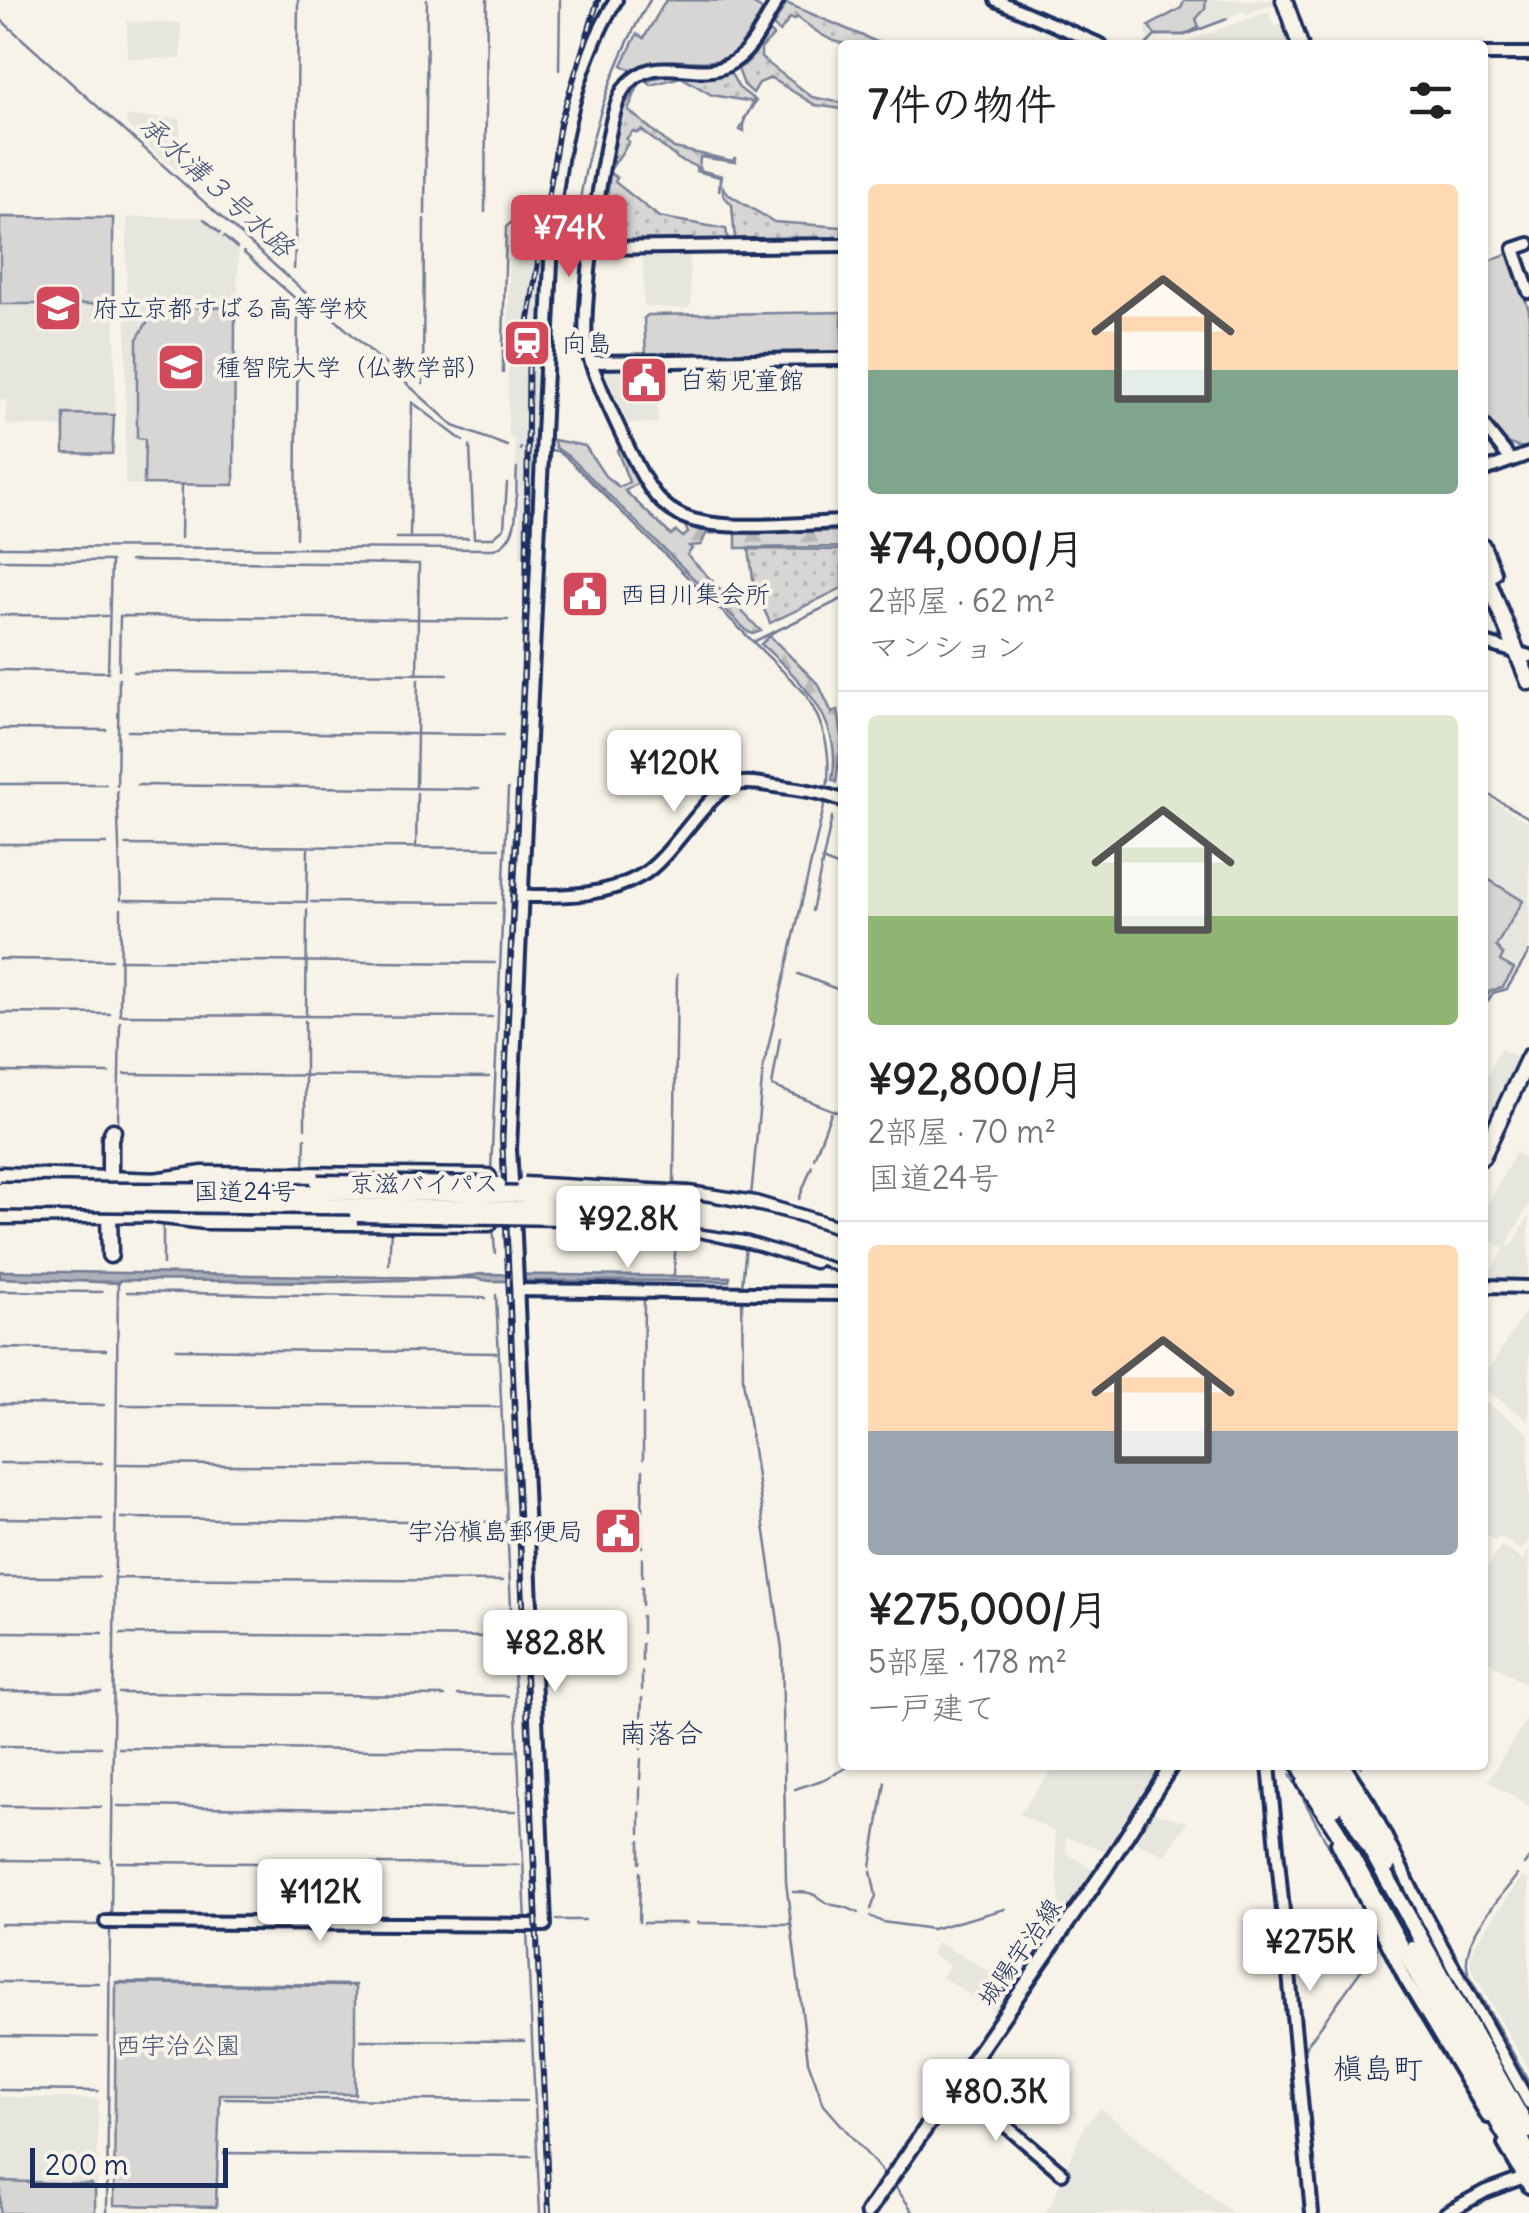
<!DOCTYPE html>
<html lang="ja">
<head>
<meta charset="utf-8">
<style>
	body { margin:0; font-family:Delius,"Klee One",sans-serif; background:#f6f6f6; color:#222; height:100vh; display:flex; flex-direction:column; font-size:38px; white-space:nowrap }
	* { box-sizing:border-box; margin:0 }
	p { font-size:32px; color:#767676 }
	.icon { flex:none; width:55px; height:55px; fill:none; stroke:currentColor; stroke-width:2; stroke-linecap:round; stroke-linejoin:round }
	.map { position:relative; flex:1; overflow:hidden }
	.sheet { position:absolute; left:838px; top:40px; width:650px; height:1730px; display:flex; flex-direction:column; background:#fff; border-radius:10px; box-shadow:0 2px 8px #0004 }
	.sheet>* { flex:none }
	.scale { position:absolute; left:30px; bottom:25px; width:198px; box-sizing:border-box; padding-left:10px; border:5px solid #1b2f5e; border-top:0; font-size:28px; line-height:35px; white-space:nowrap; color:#1b2f5e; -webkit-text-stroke:8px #f7f3e8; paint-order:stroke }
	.price { position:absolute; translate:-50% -85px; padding:0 22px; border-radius:10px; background:#fff; color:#222; font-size:32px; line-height:65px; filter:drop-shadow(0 2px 5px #0008) }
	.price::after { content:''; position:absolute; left:50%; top:60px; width:30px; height:22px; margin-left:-15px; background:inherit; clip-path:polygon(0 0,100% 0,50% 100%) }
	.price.current { background:#d1495b; color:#fff }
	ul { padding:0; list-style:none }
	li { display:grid; align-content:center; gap:20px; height:530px; padding:0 30px }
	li+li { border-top:2px solid #e0e0e0 }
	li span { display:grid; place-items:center; height:310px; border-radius:10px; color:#555 }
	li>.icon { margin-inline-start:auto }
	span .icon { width:180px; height:180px; fill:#fffc; stroke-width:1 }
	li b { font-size:42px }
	h2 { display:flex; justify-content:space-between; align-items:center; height:120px; padding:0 30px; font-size:42px }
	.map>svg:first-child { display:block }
	.built { fill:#e6e5de }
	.grass { fill:url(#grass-dots); stroke:#798299; stroke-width:2.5 }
	.forest { fill:url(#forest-firs); stroke:#798299; stroke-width:2.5 }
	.park { fill:#d7d6d4; stroke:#798299; stroke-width:2.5 }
	.water { fill:url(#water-rules); stroke:#727c95; stroke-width:2.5 }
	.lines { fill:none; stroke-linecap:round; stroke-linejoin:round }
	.stream { stroke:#727c95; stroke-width:2.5 }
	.secondary-casing { stroke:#1b2f5e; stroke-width:18 }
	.primary-casing { stroke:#1b2f5e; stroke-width:19 }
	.highway-casing { stroke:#1b2f5e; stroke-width:21 }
	.secondary { stroke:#f7f3e8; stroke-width:10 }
	.primary { stroke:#f7f3e8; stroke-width:11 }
	.highway { stroke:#f7f3e8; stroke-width:14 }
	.rail-casing { stroke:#1b2f5e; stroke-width:6 }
	.rail { stroke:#f7f3e8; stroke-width:2.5; stroke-dasharray:8; stroke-linecap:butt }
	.highway-bridge-casing { stroke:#1b2f5e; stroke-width:21; stroke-linecap:butt }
	.highway-bridge { stroke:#f7f3e8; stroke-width:14 }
	.labels { text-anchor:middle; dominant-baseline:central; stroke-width:8; stroke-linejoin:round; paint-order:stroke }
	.poi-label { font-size:25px; fill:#1b2f5e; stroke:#f7f3e8; text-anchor:start }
	.street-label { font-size:25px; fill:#1b2f5e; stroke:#f7f3e8 }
	.park-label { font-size:25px; fill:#415076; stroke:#f7f3e8 }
	.water-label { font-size:28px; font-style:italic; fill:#465679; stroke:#f7f3e8 }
	.neighbourhood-label { font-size:28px; fill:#1b2f5e; stroke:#f7f3e8 }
	.quarter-label { font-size:30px; fill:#1b2f5e; stroke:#f7f3e8 }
</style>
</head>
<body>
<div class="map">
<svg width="1529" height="2213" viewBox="0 0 1529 2213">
	<defs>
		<pattern id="grass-dots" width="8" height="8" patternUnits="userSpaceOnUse" patternTransform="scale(2.5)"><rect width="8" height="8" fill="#d7d6d4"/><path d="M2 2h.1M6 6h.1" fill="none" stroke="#b8b8b8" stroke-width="1.8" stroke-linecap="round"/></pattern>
		<pattern id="forest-firs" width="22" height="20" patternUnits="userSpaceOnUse" patternTransform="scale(2.5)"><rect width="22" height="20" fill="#d7d6d4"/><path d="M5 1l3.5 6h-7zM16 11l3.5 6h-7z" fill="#b8b8b8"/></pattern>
		<pattern id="water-rules" width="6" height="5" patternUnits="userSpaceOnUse" patternTransform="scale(2.5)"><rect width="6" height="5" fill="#acb0b9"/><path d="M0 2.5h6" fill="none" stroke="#8b909a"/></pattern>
	</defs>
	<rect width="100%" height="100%" fill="#f7f3e8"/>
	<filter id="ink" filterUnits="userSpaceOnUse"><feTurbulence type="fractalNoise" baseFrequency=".01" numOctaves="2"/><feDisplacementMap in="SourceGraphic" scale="20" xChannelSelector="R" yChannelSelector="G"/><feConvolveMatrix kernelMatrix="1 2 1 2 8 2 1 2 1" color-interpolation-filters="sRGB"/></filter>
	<g filter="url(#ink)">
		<g class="built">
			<path d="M1185,0H1276L1274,4L1246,14L1244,11L1184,35H1155L1148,41L1146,27L1181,8Z"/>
			<path d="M1269,12L1274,27L1282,24L1289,45H1155L1189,44L1192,39Z"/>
			<path d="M127,22L181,23V59L127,58Z"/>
			<path d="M127,117L180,118V172L141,140L126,124Z"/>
			<path d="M0,215L115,218V453L112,455L63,454L62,427L6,425V400L0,399Z"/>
			<path d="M127,217H202L238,248L235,486L125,485Z"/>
			<path d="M509,230L547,233L535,531L531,556L520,557V501L514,439L508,436Z"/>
			<path d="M643,254H689L691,305L687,309L644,306Z"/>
			<path d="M611,366H656L658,423L628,424L606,375Z"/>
			<path d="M1483,795L1529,823V947L1504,988L1491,992L1483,1007Z"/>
			<path d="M1500,1049L1523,1058L1494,1116L1483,1121V1083Z"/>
			<path d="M1516,1152L1529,1162V1205L1507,1244L1512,1246L1529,1216V1272L1523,1282L1485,1280L1504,1249L1483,1234V1202L1487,1205Z"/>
			<path d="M1529,1306V1421L1483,1388L1482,1380Z"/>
			<path d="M1482,1400L1529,1433V1540L1524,1548L1519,1549L1500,1536L1495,1541L1483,1533Z"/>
			<path d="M1501,1546L1523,1560L1529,1551V1686L1483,1658V1574Z"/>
			<path d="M1529,1714V1806L1488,1781Z"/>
			<path d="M1057,1765H1150L1160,1771L1106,1851L1066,1837V1853L1096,1871L1068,1907L1060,1904L1054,1831L1018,1814Z"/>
			<path d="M1150,1811L1187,1822L1165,1855L1132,1841Z"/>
			<path d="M1522,1877L1529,1880V2070L1472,1970L1470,1960L1475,1944Z"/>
			<path d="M937,1942L1016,1987L998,2013L942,1977L949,1965L931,1954Z"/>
			<path d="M0,2097L98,2099L97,2213H0Z"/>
			<path d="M1100,2108L1232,2213H1044L1051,2205L1084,2127Z"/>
		</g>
		<g class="grass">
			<path d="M786,3L884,45C837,45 835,46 797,17L794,20L790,18L780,32L773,26Z"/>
			<path d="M769,31L773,36L761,49V58L812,97L842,103V109L815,105L771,78L759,83L753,93L744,85L738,69L750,60Z"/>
			<path d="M730,72L739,88L756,101L744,119V132L740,130L753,102L712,95L681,77L651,85L647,82C673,67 702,83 730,72Z"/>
			<path d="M639,84L628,110L674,148L733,161L735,157V162L700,157L699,170L722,176L719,192L720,177L696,171L697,167L678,159L641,130L638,133L633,131L626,139L629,142L610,170L622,110Z"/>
			<path d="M610,173L617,178L615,182L659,217L726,229L728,240L612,242L603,232Z"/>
			<path d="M723,187L728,194L774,222L842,227V239L735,240L732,205L723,195Z"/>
			<path d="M749,549L842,550V588L770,623L754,586Z"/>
		</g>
		<g class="forest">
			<path d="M554,440L585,446L605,476L619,487L629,482L617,450L622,448L638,483L625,491L671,535L676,531L683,537L688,533L685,526L701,531L729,532L706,534L701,545L689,546L692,549L687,555L761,631L753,634L748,632L571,458L555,447Z"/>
			<path d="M842,531V547L736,548V533Z"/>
			<path d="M770,636L819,685L832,713L838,710L842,737L836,782L832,780C844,721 801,680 761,644Z"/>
		</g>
		<g class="park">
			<path d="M666,0L749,1L763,10C755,23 747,39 737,50C712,76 670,47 632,71L622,65L637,34L644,38Z"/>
			<path d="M1185,0H1206L1205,9L1196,19L1199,27L1184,35H1155L1149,26L1181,8Z"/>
			<path d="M0,217L113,218V304H0Z"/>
			<path d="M1509,253L1529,310V446C1510,453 1492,430 1484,412C1477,397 1482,288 1483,263Z"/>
			<path d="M157,306L235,308L234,485L144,484L145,439L137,438V339Z"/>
			<path d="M842,312V353L646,355L644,318L648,315Z"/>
			<path d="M64,414L114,415L112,454L64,453Z"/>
			<path d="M1483,876L1523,901L1496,946L1503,955L1500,961L1514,969L1503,987L1490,991L1483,1003Z"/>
			<path d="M116,1982L355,1985V2094H220L216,2207L114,2205Z"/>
			<path d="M0,2181L91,2184L95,2189V2213H0Z"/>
		</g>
		<path class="water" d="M0,1271L452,1278L482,1274L730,1277L729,1281H490L473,1278L335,1282L120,1280L119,1283L0,1278Z"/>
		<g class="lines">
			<g class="stream">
				<path d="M0,19L454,426L507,446"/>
				<path d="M1146,45L1156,35H1185L1227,19"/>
				<path d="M559,70L560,0"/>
				<path d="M485,212L487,0"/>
				<path d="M296,213L298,0"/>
				<path d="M425,214L427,0"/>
				<path d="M204,219L220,233"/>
				<path d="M525,223L530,221"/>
				<path d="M224,237L237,248"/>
				<path d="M243,252L298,301L296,538"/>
				<path d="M572,258C582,165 602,81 650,0"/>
				<path d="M294,269L296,217"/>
				<path d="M503,346L506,227L512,222"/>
				<path d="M503,350V373"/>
				<path d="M423,384L424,219"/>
				<path d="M470,446L474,538H492L504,528L507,483"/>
				<path d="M520,450L521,448"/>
				<path d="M548,450L557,451L567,458L805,693C825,726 832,753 827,790"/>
				<path d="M181,538L182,485"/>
				<path d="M396,538H468"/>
				<path d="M410,538L412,402L463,441"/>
				<path d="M0,547L494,549C525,538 514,494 517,468"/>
				<path d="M0,560L111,561L108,672L0,670"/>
				<path d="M130,561L419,564L417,674"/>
				<path d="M0,615L107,616"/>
				<path d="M755,641L842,599"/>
				<path d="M119,669L120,616L508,620"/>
				<path d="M133,672L448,674"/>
				<path d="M0,729L106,730"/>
				<path d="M128,731L503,735"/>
				<path d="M0,784H106"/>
				<path d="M117,785L119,679"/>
				<path d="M137,785L479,789"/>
				<path d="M416,786L418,679"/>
				<path d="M829,788L842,793"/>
				<path d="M117,791L121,900"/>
				<path d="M1482,791L1529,818"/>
				<path d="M0,844H107"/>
				<path d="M126,845L499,848"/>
				<path d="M416,846L417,793"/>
				<path d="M822,860L842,868"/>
				<path d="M124,900L307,902"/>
				<path d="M307,901L308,849"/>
				<path d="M311,902L496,903"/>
				<path d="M812,911L832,817"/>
				<path d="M0,959L111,960"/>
				<path d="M120,960L495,963"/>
				<path d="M798,974L842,991"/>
				<path d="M1482,1010L1493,993L1507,989L1529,952"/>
				<path d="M0,1013L110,1014"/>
				<path d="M120,1014L121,909"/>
				<path d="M306,1014L307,910"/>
				<path d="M120,1015L492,1017"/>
				<path d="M780,1038L772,1086L842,1114"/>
				<path d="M0,1072L109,1073"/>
				<path d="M124,1074L489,1077"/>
				<path d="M118,1126L120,1022"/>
				<path d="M305,1128V1021"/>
				<path d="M814,1158L831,1113"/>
				<path d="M304,1168L305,1138"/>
				<path d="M118,1172V1135"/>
				<path d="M491,1172L508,789"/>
				<path d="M674,1185L677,975"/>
				<path d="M751,1197L763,1069L826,798"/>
				<path d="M799,1199L812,1166"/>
				<path d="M493,1225L495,1253"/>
				<path d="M118,1261V1222"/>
				<path d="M163,1264V1223"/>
				<path d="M389,1264L391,1229"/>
				<path d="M674,1275L676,1233"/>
				<path d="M742,1287L746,1245"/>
				<path d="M0,1291L102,1292"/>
				<path d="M127,1292L486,1298"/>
				<path d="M496,1295L526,1922"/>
				<path d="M742,1295L743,1380L782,1649L786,1882L808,2061L824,2105L886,2176"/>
				<path d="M0,1348L106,1350"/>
				<path d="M176,1349L496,1353"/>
				<path d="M0,1404L104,1405"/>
				<path d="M643,1404L644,1296"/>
				<path d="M121,1405L499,1407"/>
				<path d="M643,1415V1459"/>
				<path d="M0,1463H102"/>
				<path d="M117,1464L501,1467"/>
				<path d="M642,1513L643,1470"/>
				<path d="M0,1518L102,1519"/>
				<path d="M121,1518L504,1522"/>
				<path d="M642,1526V1547"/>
				<path d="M642,1576V1558"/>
				<path d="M0,1577H99"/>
				<path d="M115,1578L503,1581"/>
				<path d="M642,1605V1587"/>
				<path d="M0,1632L103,1633"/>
				<path d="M642,1633V1616"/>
				<path d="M121,1634L509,1637"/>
				<path d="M642,1661V1644"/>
				<path d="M642,1690V1672"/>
				<path d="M0,1691L101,1692"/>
				<path d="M119,1693L445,1696"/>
				<path d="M458,1695L508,1696"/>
				<path d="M641,1719L642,1698"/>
				<path d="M0,1746L100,1747"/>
				<path d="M118,1748L515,1751"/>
				<path d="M641,1749V1727"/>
				<path d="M1359,1765L1361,1767"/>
				<path d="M1290,1774L1393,1966"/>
				<path d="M640,1779L641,1759"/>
				<path d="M795,1789L822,1780L852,1765"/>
				<path d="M640,1804V1787"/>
				<path d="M0,1806L101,1807"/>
				<path d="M118,1806L516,1811"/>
				<path d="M640,1812V1833"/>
				<path d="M0,1860L100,1861"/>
				<path d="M117,1862L519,1865"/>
				<path d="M640,1863V1841"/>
				<path d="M1524,1865L1529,1858"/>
				<path d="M871,1866L885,1782"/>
				<path d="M871,1871L876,1896L871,1909"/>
				<path d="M1517,1875C1498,1902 1457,1941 1469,1976L1529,2082"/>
				<path d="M793,1892C822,1891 814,1900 833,1905C843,1907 849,1907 858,1913"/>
				<path d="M870,1916L882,1922L932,1929L1005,1909"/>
				<path d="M111,1920L118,1283"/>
				<path d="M557,1920H585"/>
				<path d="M639,1922L640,1872"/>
				<path d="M644,1923H687"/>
				<path d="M698,1923L790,1924"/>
				<path d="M0,1924L97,1925"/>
				<path d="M527,1930L540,2213"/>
				<path d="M1302,1936L1362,1970"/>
				<path d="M0,1982L99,1983"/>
				<path d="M118,1983L347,1986"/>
				<path d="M351,1986H355"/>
				<path d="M0,2036L97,2037"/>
				<path d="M360,2040L524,2041"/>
				<path d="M1302,2052L1377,1948"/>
				<path d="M0,2090L98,2091"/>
				<path d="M224,2098L526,2101"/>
				<path d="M224,2153L532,2156"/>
				<path d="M892,2182L914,2213"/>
				<path d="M107,2213L110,1928"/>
			</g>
			<g class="secondary-casing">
				<g id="secondary">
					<path d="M778,0C764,22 753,53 728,65C693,83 654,48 623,90C605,115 581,308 586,343C588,367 636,467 650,488C657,499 667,508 678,514C713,534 800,523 842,522"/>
					<path d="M996,0L1101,45"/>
					<path d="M1482,54H1529"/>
					<path d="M1529,244L1514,249L1529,292"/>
					<path d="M593,248L842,245"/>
					<path d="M591,362L842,359"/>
					<path d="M1482,424L1511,460"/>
					<path d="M1482,471L1529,454"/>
					<path d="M1482,642L1529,656"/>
					<path d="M522,896C565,896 605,897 642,875C674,856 705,792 736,784C748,781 762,784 775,786C798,789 821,792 842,800"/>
					<path d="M513,1197L510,1149L553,219C561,143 576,66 616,0"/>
					<path d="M1482,1286L1529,1287"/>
					<path d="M518,1290L842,1294"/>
					<path d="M1269,1765L1312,2213"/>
					<path d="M1298,1765L1309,1788"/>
					<path d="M1344,1765L1370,1805L1422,1910L1529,2103"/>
					<path d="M1337,1843L1405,1979L1488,2117"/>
					<path d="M106,1922L545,1925L514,1214"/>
					<path d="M956,2084L1062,2173"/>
					<path d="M1504,2144L1529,2187"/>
					<path d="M1446,2213L1486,2191L1527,2176"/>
				</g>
			</g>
			<g class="primary-casing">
				<path id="primary" d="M867,2213L1106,1868L1172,1765"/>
			</g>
			<g class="highway-casing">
				<g id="highway">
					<path d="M1284,0L1300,45"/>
					<path d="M1482,546L1493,573"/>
					<path d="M1482,567L1529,682"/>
					<path d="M1482,1157L1529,1057"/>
					<path d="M0,1175L159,1181"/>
					<path d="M110,1180V1138L113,1131"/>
					<path d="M154,1181L203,1174L488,1177"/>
					<path d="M688,1194L755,1204L842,1230"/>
					<path d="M109,1215L110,1255"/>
					<path d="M155,1215L205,1221L489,1223"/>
					<path d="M0,1216L162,1214"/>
					<path d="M686,1226L757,1242L815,1260"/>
					<path d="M811,1252L842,1265"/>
					<path d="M1310,1765L1334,1808"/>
					<path d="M1323,1765L1529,2131"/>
					<path d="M1333,1765L1377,1837L1388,1865"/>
					<path d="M1305,1782L1337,1830L1503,2131L1529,2171"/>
					<path d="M1413,1949L1529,2153"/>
				</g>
			</g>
			<use href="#secondary" class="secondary"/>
			<use href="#primary" class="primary"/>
			<use href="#highway" class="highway"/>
			<g class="rail-casing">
				<path id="rail" d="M549,2213L502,1136L526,618L529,319L560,123L598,0"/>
			</g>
			<use href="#rail" class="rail"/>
			<g class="highway-bridge-casing">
				<g id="highway-bridge">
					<path d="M318,1183L498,1185"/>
					<path d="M524,1185L688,1194"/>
					<path d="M0,1190C131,1191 263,1192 394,1193C546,1195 698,1192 842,1245"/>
					<path d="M0,1202L633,1210L749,1227L842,1256"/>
					<path d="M357,1214L565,1217L686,1226"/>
				</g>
			</g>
			<use href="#highway-bridge" class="highway-bridge"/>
		</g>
	</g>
	<defs>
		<g id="school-square" transform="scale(2.5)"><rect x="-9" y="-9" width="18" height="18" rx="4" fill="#d1495b" stroke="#f7f3e8"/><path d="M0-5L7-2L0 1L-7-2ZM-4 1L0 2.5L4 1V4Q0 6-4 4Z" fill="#fff"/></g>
		<g id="station-square" transform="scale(2.5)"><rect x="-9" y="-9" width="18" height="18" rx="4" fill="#d1495b" stroke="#f7f3e8"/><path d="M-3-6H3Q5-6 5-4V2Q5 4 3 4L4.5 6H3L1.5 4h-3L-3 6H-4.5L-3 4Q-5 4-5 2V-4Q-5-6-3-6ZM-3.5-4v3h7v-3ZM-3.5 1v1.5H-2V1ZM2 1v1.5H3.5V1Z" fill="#fff"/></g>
		<g id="university-square" transform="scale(2.5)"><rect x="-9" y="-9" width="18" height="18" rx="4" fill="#d1495b" stroke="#f7f3e8"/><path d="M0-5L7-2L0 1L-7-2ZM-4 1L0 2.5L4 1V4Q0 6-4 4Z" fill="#fff"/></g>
		<g id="civic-square" transform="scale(2.5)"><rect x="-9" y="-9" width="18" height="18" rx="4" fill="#d1495b" stroke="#f7f3e8"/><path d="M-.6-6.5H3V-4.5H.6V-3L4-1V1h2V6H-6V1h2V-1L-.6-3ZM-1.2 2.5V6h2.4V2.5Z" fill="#fff"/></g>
	</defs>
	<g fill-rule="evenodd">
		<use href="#school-square" x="58" y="308"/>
		<use href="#station-square" x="527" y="343"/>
		<use href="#university-square" x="181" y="367"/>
		<use href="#civic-square" x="644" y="380"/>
		<use href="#civic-square" x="585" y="594"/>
		<use href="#civic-square" x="618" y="1531"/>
	</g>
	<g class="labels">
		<g class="poi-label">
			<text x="93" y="308">府立京都すばる高等学校</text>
			<text x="562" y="343">向島</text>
			<text x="216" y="367">種智院大学（仏教学部）</text>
			<text x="679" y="380">白菊児童館</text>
			<text x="620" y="594">西目川集会所</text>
			<text x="583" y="1531" text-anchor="end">宇治槇島郵便局</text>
		</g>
		<g class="street-label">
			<text x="424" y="1183">京滋バイパス</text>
			<text x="245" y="1191">国道24号</text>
			<text transform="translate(1019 1952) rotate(-55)">城陽宇治線</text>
		</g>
		<g class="park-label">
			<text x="178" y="2045">西宇治公園</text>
		</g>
		<g class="water-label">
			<text transform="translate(217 186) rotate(42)">承水溝３号水路</text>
		</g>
		<g class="neighbourhood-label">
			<text x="661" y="1733">南落合</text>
		</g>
		<g class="quarter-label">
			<text x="1378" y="2068">槇島町</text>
		</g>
	</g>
</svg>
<div class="scale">200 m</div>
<b class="price current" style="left:569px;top:280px">¥74K</b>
<b class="price" style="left:674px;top:815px">¥120K</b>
<b class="price" style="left:628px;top:1271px">¥92.8K</b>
<b class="price" style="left:555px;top:1695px">¥82.8K</b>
<b class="price" style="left:320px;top:1944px">¥112K</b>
<b class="price" style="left:1310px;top:1994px">¥275K</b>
<b class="price" style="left:996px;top:2144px">¥80.3K</b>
<section class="sheet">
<h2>7件の物件<svg class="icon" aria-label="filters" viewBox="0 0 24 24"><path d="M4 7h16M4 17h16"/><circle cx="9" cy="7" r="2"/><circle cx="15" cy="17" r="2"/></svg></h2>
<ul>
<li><span style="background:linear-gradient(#ffd9b3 60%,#7fa58c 0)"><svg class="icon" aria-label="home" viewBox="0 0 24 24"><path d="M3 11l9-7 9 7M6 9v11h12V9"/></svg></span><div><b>¥74,000/月</b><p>2部屋 · 62 m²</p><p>マンション</p></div></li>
<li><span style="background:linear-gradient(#dfe7d0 65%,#8fb573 0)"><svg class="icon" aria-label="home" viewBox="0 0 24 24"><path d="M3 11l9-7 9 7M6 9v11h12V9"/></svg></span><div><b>¥92,800/月</b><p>2部屋 · 70 m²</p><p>国道24号</p></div></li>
<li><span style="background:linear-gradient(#ffd9b3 60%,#9aa5b1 0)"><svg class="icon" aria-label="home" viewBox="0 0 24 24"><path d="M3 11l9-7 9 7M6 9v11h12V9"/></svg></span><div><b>¥275,000/月</b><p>5部屋 · 178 m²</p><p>一戸建て</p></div></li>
</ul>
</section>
</div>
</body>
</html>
